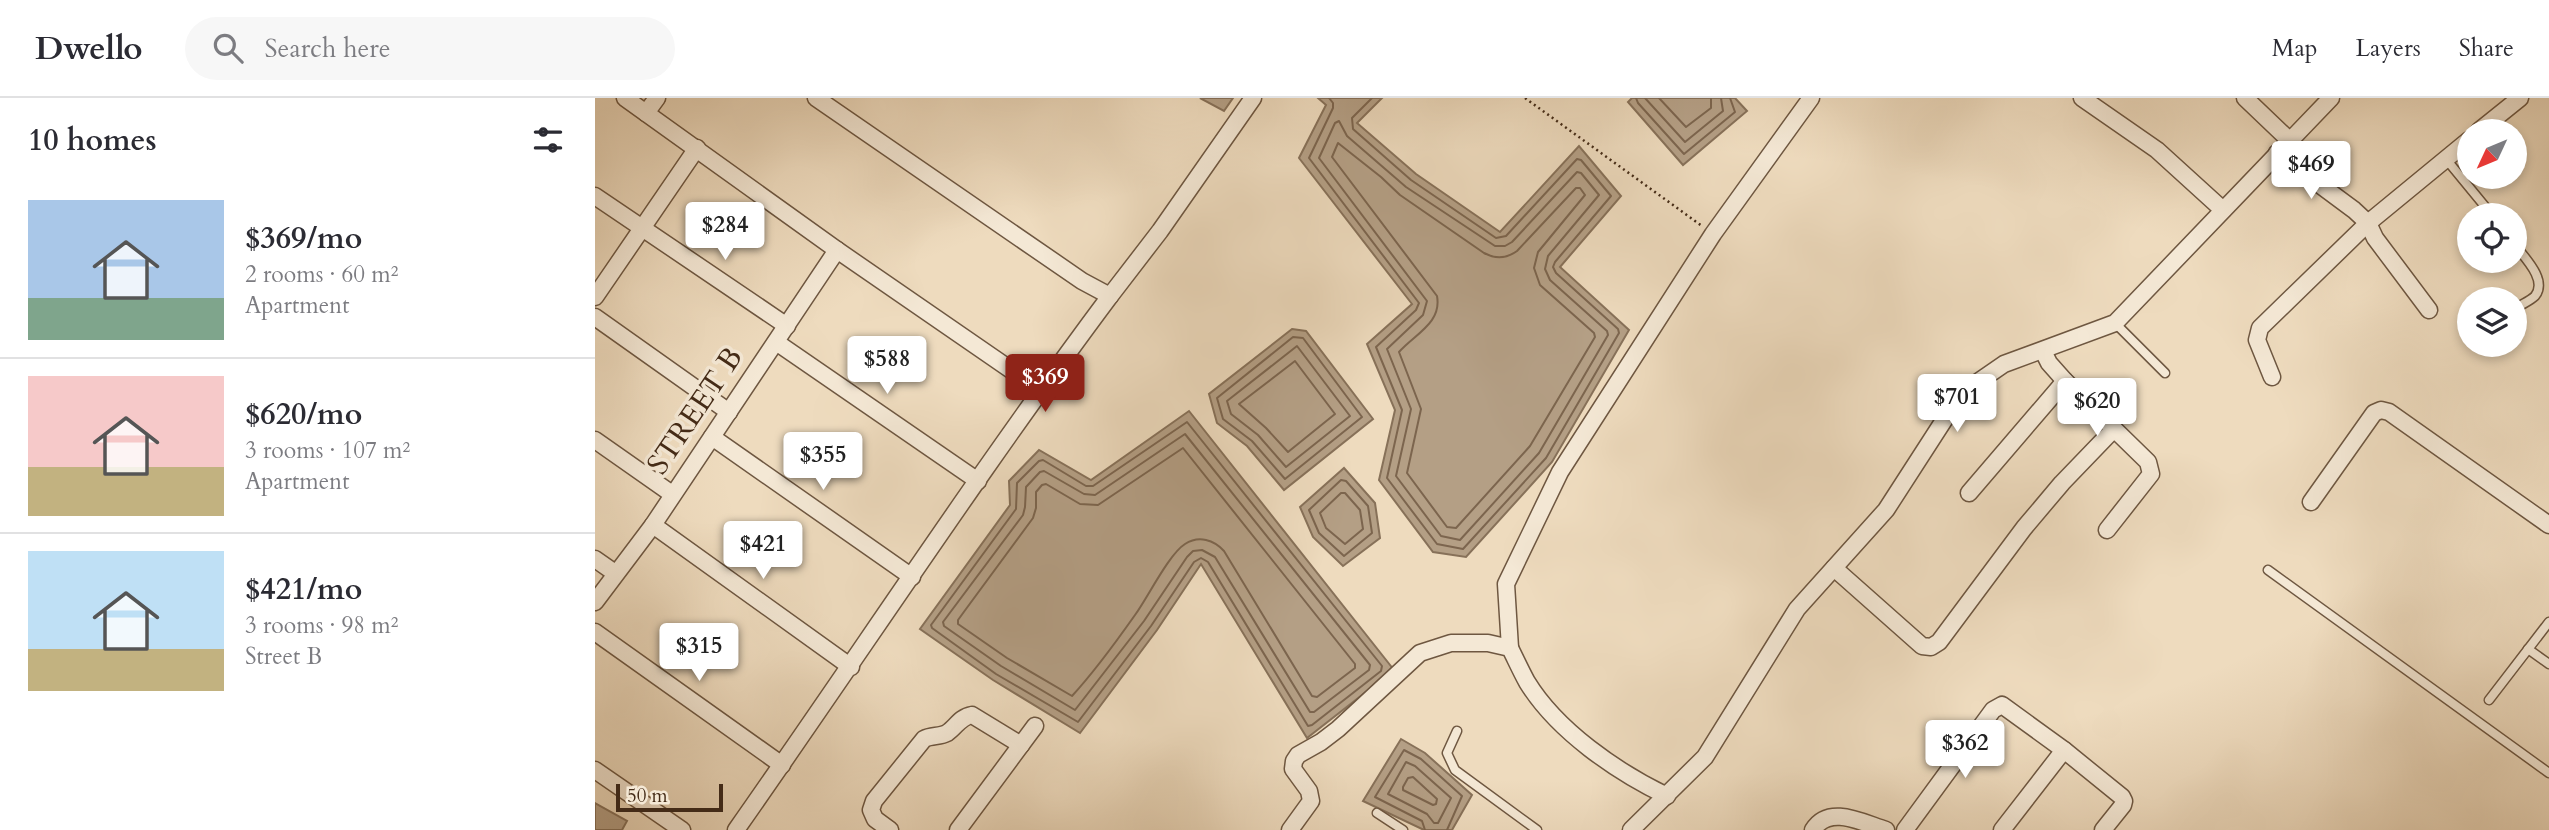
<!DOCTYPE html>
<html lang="en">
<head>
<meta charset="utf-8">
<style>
	body { margin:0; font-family:Cardo,serif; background:#f7f7f7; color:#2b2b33; height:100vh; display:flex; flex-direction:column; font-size:26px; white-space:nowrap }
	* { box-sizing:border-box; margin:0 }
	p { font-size:23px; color:#7c7c81 }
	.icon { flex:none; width:38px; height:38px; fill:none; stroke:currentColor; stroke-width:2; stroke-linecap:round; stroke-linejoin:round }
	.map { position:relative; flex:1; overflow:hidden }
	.sheet { display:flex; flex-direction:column; background:#fff; width:595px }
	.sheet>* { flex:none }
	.needle { width:46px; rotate:226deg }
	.tools { position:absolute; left:1862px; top:21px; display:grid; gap:14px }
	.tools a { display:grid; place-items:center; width:70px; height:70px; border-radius:50%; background:#fff; box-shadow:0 4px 10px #0003; font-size:35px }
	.scale { position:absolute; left:21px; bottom:18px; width:107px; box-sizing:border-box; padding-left:7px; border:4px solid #442b17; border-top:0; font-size:19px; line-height:24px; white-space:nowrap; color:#442b17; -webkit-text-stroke:5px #f4e8d5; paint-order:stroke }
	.price { position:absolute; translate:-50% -60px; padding:0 16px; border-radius:7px; background:#fff; color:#222; font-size:23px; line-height:46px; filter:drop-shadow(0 2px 4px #0008) }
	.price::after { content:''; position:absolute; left:50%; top:42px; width:21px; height:16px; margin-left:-10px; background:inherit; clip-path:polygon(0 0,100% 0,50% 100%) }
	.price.current { background:#8f2418; color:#fff }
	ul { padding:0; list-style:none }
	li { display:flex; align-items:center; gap:21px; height:175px; padding:0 28px }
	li+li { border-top:2px solid #e1e1e2 }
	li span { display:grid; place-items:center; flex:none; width:196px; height:140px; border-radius:0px; color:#555 }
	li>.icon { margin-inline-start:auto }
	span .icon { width:84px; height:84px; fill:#fffc; stroke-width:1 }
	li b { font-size:30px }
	h2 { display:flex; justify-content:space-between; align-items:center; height:84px; padding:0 28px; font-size:30px }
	header { display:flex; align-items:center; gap:42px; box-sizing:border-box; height:98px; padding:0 35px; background:#fff; border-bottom:2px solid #e1e1e2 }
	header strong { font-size:33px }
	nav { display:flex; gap:38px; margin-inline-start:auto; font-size:24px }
	.search { width:490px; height:63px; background:#f7f7f7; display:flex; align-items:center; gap:18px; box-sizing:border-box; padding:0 24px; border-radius:38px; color:#7c7c81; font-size:26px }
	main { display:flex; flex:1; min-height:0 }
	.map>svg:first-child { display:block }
	.water { fill:#b49f85; stroke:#877159; stroke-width:2 }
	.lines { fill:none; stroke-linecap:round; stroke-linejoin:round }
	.shore { stroke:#7c654e; stroke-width:2 }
	.lane-casing { stroke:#6e5741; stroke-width:11 }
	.street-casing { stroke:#6e5741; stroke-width:19 }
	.path { stroke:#442b17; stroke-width:2.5; stroke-dasharray:2 3.5; stroke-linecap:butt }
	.lane { stroke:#f4e8d5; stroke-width:8 }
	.street { stroke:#f4e8d5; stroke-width:16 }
	.labels { text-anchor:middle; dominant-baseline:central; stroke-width:7; stroke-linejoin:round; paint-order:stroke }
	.street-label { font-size:30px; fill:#442b17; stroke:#f4e8d5 }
</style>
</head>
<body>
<header>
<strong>Dwello</strong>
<div class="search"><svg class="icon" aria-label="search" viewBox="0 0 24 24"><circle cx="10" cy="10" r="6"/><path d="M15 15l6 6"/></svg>Search here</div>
<nav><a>Map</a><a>Layers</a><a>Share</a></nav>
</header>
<main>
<section class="sheet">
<h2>10 homes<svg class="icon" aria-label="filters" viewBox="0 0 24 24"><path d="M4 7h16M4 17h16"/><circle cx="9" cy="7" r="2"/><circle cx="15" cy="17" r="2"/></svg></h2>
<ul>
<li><span style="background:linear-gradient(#a9c7e8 70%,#7fa58c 0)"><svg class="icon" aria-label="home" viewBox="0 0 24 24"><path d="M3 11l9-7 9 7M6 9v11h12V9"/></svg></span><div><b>$369/mo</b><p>2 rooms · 60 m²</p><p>Apartment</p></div></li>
<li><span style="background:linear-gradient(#f6c9c9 65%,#c2b280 0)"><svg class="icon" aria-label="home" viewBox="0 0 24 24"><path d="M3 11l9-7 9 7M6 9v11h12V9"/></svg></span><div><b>$620/mo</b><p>3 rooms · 107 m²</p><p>Apartment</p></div></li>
<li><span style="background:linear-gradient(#bfe0f5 70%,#c2b280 0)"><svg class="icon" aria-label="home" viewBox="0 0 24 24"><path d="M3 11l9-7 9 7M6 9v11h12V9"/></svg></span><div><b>$421/mo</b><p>3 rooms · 98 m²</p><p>Street B</p></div></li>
</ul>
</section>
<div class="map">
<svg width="1954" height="732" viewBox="0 0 1954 732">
	<rect width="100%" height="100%" fill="#eedbbe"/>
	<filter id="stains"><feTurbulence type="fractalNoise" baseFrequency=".00286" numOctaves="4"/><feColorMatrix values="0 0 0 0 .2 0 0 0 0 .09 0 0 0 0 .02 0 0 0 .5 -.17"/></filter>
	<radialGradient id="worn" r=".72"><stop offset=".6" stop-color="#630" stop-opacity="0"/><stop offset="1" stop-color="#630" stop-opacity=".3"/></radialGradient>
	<g class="water">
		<path d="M605,0H638L629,13Z"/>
		<path d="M723,0H787L762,25L821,76L905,134L984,48L1026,98L965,169L1034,232L957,364L871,459L838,454L784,382L800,312L772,246L817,206L704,60L731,7Z"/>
		<path d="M1037,0H1140L1152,13L1088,67L1033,4Z"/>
		<path d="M697,231L711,233L778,321L689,392L652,348L622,325L614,296Z"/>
		<path d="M594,313L799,572L712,640L606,466L562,532L485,635L398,582L325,531L415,407L414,383L444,352L496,382Z"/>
		<path d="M749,370L780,405L785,440L748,468L718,439L705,409Z"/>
		<path d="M806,641L830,655L877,697L857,732H829L768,703Z"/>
		<path d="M0,705L32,723L27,732H0Z"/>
	</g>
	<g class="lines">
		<g class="shore">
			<path d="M734,0L738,5V10L714,60L824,205L821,212L781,249L807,312L792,380L842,446L868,451L951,360L1024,235L1023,231L961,175L958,169L960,164L1016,98L986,62L982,61L911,138L901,140L816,82L758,31L757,20L777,0"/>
			<path d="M1041,0L1043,5L1089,56L1140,14L1135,0"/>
			<path d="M1050,0L1090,44L1128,13L1126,0"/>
			<path d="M1064,0L1091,29L1116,10V0"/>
			<path d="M744,23L752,38L811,89L900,148H910L917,144L982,74L986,75L1004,97L953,158L950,171L955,182L1012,233L1013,237L944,355L865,442L846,438L801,378L816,311L792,251L828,217L832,203L724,60L740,25Z"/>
			<path d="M743,45L786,79L805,97L889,155C900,161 911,161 922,153L981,90H985L990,97L943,154L939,170L945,187L999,235L1000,239L935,348L861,430L852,429L812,375L826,311L804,254C820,236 847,225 842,198L737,59Z"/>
			<path d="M698,239L708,240L767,319L690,381L657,343L628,321L622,300Z"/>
			<path d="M702,248L755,318L691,369L663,337L636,316L632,303Z"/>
			<path d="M700,263L740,316L693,354L671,330L644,306Z"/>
			<path d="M592,324L787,568L786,573L717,627L713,628L613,464L606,460L599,464L556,528L483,624L401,576L337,530L336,527L421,411L422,385L444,363L448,362L491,388H498Z"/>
			<path d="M590,336L775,567L774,572L719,614H715L620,459L607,452L598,453L592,459L549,523L480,612L406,568L349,528L348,524L428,417L430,409L431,389L445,374L449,373L489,396L500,397Z"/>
			<path d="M588,350L760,566V570L722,599L717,598L629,453C619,442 604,437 590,446C574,456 553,499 540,517C521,544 500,573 477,598L412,560L363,526V522L371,511L438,420L441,410V394L447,387L451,386L485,406L503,407Z"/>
			<path d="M746,382L751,383L773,408L777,435L749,458L724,435L714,412Z"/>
			<path d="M746,395H750L765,412L768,431L750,446L731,430L725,415Z"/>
			<path d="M811,664L820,668L856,700L843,725H839L832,716L793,696Z"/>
			<path d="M818,679L842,701L841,706L838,707L808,692V689L813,680Z"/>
			<path d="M830,732L827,723L780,699L809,652L826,661L867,698L852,732"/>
		</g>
		<g class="lane-casing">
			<g id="lane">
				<path d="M1851,61L1897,117"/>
				<path d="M1920,147C1929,159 1953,182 1940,198C1935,203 1925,207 1920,211"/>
				<path d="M1520,225L1570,275"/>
				<path d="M1673,472L1954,675"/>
				<path d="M1933,551L1954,566"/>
				<path d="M1894,602L1954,524"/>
				<path d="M862,633L852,655L860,672L942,732"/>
				<path d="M782,715L808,732"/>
			</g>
		</g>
		<g class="street-casing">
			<g id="street">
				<path d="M30,0L242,152L445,292"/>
				<path d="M1487,0L1562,52L1628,112"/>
				<path d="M1650,0L1694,42"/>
				<path d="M51,15L62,0"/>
				<path d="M1884,33L1925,0"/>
				<path d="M1682,55L1759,112L1773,125L1780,140L1834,212"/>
				<path d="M0,98L192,228"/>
				<path d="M515,198L565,133L658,0"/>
				<path d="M0,199L102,50"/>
				<path d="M0,219L134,314"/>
				<path d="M181,244L383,383"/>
				<path d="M1448,253L1454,265L1470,283L1553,364L1556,376L1512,432"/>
				<path d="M1677,279L1662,242L1665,230L1773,125L1874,42"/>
				<path d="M117,339L317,479"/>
				<path d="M0,342L77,396"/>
				<path d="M1374,395L1470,283"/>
				<path d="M1716,404L1779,315L1786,312L1794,314L1954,427"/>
				<path d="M58,427L256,569"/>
				<path d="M0,461L20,475"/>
				<path d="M1239,470L1327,548L1336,549L1344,544L1429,430L1467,385L1519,331"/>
				<path d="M0,504L58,427L242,152"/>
				<path d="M0,534L187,667"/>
				<path d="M915,550L911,486L965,374L1118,136L1216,0"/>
				<path d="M0,672L87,732"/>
				<path d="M141,732C266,554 385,372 515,198L487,183L221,0"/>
				<path d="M295,732L280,721L276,712L279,703L329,641C336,637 345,639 352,635C361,629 365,619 377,617L426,647"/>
				<path d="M363,732L440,628"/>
				<path d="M695,732L716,703L714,693L698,671L699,663L703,657L726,644L743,631L825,555L856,545H893L915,550C921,562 926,573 932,584C962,633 1022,674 1072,698"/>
				<path d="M1036,732L1110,659L1202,511L1291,412L1353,316L1380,286L1409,266L1520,225L1736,0"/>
				<path d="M1218,732C1234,706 1268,725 1291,732"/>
				<path d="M1310,732L1398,612L1407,607L1469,652L1527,699L1529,703L1528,707L1508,732"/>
				<path d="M1407,732L1469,652"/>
			</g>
		</g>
		<path class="path" d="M930,0L1107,128"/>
		<use href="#lane" class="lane"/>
		<use href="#street" class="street"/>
	</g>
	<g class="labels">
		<g class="street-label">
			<text transform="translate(100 313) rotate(-56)">STREET B</text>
		</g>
	</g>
	<rect width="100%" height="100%" filter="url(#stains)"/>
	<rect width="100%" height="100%" fill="url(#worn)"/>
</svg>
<div class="tools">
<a><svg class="needle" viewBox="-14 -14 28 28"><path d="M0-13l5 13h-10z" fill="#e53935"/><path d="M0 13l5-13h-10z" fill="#7c7c81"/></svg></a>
<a><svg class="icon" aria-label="locate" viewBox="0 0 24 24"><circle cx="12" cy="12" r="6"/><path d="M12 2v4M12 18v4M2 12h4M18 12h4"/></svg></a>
<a><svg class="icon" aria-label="layers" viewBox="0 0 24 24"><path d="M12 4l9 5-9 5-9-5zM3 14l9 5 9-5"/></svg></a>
</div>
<div class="scale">50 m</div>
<b class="price" style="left:1716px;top:103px">$469</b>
<b class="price" style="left:130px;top:164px">$284</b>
<b class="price" style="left:292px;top:298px">$588</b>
<b class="price current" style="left:450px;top:316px">$369</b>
<b class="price" style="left:1362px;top:336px">$701</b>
<b class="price" style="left:1502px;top:340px">$620</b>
<b class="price" style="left:228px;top:394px">$355</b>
<b class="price" style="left:168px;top:483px">$421</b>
<b class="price" style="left:104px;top:585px">$315</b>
<b class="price" style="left:1370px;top:682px">$362</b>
</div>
</main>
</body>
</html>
